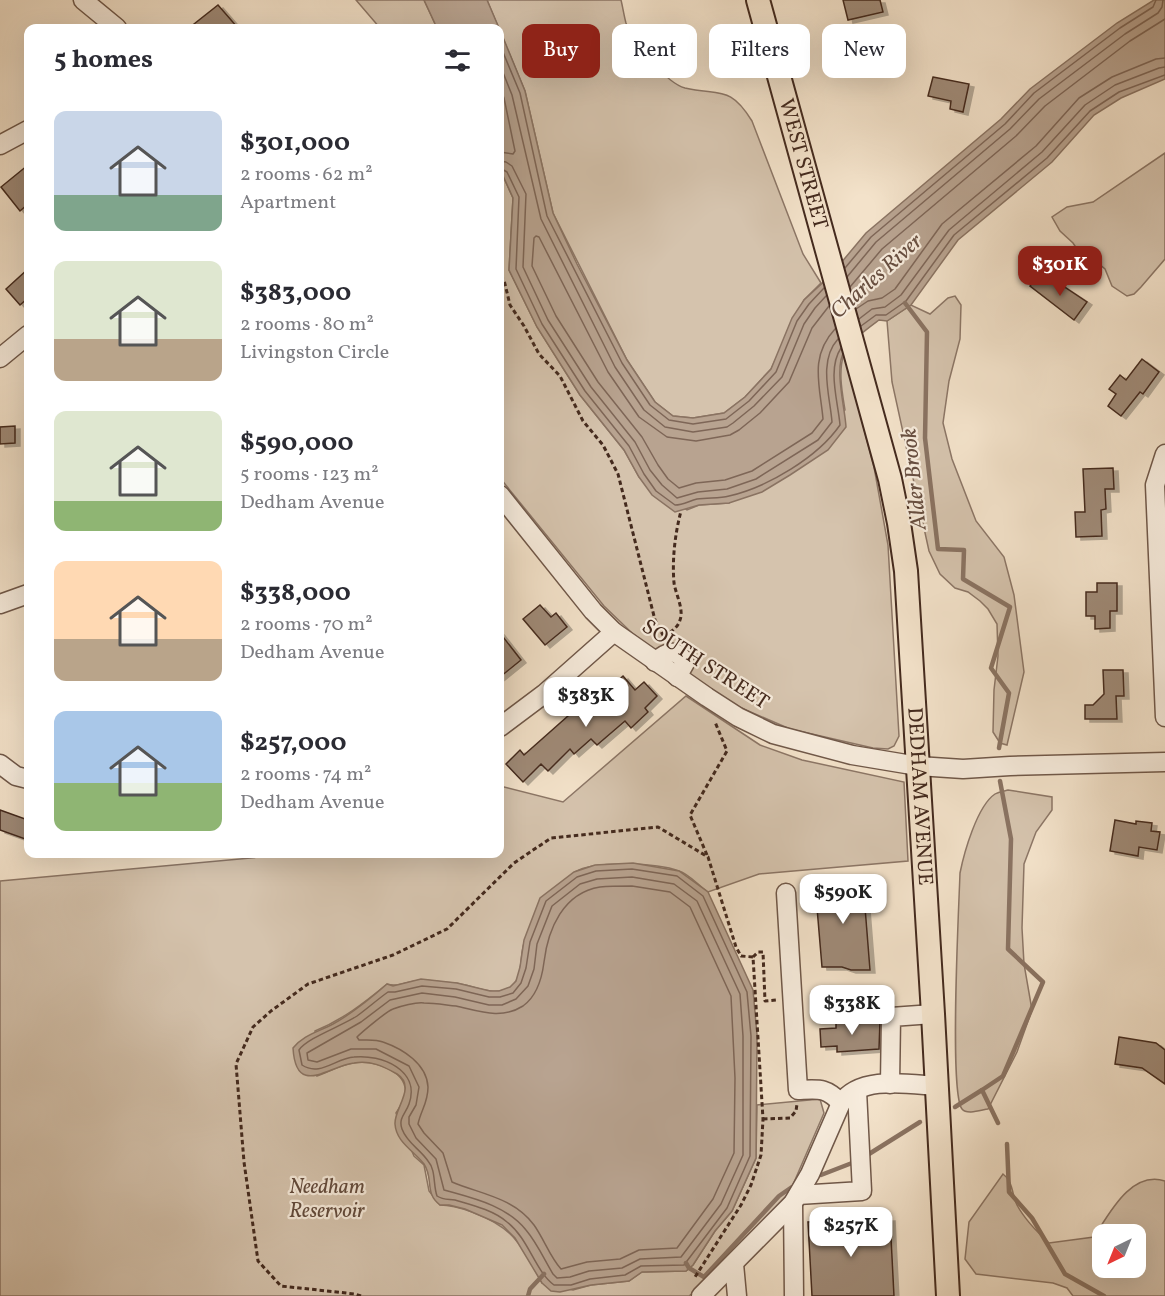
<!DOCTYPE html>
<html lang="en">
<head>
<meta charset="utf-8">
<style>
	body { margin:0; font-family:Vollkorn,serif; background:#f2f2f3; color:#2b2b33; height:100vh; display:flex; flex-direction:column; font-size:22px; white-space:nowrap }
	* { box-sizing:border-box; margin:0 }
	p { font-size:20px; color:#7c7c81 }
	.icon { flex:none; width:33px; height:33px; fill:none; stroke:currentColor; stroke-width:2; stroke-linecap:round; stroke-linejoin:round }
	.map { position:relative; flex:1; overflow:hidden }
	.side { position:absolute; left:24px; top:24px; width:480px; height:834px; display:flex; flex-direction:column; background:#fff; border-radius:12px; box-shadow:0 6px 24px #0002 }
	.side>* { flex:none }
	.hud { position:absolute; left:522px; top:24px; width:552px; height:54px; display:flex; gap:12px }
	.needle { width:39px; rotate:223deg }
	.tools { position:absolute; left:1092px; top:1224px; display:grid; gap:12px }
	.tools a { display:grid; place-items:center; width:54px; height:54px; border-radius:12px; background:#fff; box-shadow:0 6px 24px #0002; font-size:30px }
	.price { position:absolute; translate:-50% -51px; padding:0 14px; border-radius:12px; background:#fff; color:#222; font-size:20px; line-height:39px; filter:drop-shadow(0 2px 3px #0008) }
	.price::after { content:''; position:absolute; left:50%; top:36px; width:18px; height:14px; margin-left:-9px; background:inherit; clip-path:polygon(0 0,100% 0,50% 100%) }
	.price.selected { background:#8f2418; color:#fff }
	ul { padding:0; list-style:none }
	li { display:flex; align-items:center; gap:18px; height:150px; padding:0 30px }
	li span { display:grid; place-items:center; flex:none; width:168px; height:120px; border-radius:12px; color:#555 }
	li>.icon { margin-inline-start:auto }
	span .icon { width:72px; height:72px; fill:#fffc; stroke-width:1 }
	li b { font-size:26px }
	h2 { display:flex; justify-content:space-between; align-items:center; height:72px; padding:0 30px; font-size:26px }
	.chip { padding:0 21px; border-radius:12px; background:#fff; box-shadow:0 6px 24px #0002; font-size:21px; line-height:54px }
	.chip.selected { background:#8f2418; color:#fff }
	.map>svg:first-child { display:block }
	.green { fill:#d5c3ad; stroke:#8c7666; stroke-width:1.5; fill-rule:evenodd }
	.water { fill:#b8a390; stroke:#8a7362; stroke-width:1.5 }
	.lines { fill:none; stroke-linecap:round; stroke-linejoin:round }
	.shore { stroke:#7e6657; stroke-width:1.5 }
	.stream { stroke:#8a7362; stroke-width:4.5 }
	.building { fill:#9f8a77; stroke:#442a1e; stroke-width:1.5; filter:url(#shadow) }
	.minor-casing { stroke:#705849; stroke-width:21 }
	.major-casing { stroke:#442a1e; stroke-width:26 }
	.path { stroke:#442a1e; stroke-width:3; stroke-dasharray:4.5 3; stroke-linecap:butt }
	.minor { stroke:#f7ecdd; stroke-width:18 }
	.major { stroke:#f3e2ca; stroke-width:22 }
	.labels { text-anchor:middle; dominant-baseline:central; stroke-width:4.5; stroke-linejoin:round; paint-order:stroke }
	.street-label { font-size:21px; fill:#442a1e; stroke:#f7ecdd }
	.park-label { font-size:21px; font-style:italic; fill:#61493b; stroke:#f7ecdd }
	.water-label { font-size:22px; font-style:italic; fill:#674e40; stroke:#f7ecdd }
</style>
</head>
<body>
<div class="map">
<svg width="1165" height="1296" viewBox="0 0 1165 1296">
	<defs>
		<filter id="shadow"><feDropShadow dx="5" dy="3" stdDeviation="0" flood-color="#0004"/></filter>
	</defs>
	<rect width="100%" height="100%" fill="#f3e2ca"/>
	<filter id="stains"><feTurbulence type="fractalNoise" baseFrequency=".00333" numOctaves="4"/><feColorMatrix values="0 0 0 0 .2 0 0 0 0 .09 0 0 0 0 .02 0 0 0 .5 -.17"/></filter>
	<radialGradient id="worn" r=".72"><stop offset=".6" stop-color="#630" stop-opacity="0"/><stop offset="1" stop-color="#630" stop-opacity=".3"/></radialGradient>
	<g class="green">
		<path d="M356,0H424L437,28H380Z"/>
		<path d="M487,0H621C623,8 624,16 626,23C632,41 666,83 685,88C720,96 730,85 752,121L803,254L821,283L804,300L771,369L745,397L724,413L693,418L673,416L655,402L627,360L553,213L525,91Z"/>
		<path d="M1165,153V259L1141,287L1134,294L1127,296L1112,286L1105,269L1099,264L1083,258L1073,243L1060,231L1052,217L1067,207L1093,202Z"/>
		<path d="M500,169L513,198L509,270L537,327L580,395L624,450L639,477L687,510L699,505L729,503L845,410C842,391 838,372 844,353L874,467L888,545L899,736L894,746L888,749L873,748L790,729L716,697L632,633L604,606L500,478Z"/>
		<path d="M955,296L961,305L960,339L949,381L943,423L952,459L976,521L1004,557L1014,595L1024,672L1007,745L1000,743L993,732L994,690L998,656L997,624L988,609L980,601L968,592L955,588L940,574L929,551L892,382L887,321L911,305L930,314L948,298Z"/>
		<path d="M686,696L760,745L802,760L904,782L908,861L759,874L708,892C699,886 689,874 679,871C658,863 594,860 575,872C569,875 531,929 526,938C518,952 525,974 512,986C495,999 472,984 454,983C444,983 433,980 422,980C410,980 399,988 387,984C364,1003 342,1020 315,1031L317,1076C328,1072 341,1065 353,1063C370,1060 401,1068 405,1087C407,1097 401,1105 396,1113L414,1156L424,1165L429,1191L440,1205C451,1205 461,1208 472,1212C515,1228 521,1245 542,1283L573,1290L591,1285L629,1281L642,1272L686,1271L693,1265L715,1231L732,1211L756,1158L757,1105L820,1099L824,1113L785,1203L702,1285L689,1296H0V881L293,854H500V786L563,802Z"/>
		<path d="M1008,790L1052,797V810L1036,832L1024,864L1022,928L1024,964L1032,1010L1017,1052L988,1109C981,1110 967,1115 962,1109C949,1093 959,905 960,873C964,853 977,806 995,794C998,792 1004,791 1008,790Z"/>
		<path d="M1003,1174C1013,1181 1012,1195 1017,1205C1025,1220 1037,1232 1049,1243L1094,1237C1109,1214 1131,1170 1165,1181V1296H1073L1067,1288L1053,1283L976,1274L965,1259L969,1222ZM1102,1234H1136V1268H1102Z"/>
	</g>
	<g class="water">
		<path d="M424,0H487L499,28H437Z"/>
		<path d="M1154,0H1165V79L1121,98L1094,115L1052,162L958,240L911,305L887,321L879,320C867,329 853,339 844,352C834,368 845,408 846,427L828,450L790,475L762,492L729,503L699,505L675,512L652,495L639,477L624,450L580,395L537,327L509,270L513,198L500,169V30L525,91L553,213L577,264L627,360L655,402L673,416L693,418L724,413L745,397L771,369L792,318L804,300L830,276L866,233L1001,119L1030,89L1117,23Z"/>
		<path d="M633,863L679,871L708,892L753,990L757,1035L756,1158L732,1211L715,1231L693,1265L686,1271L642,1272L629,1281L591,1285L560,1292L551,1291L542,1283L515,1238L502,1225L465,1209L449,1205H440C424,1193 434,1179 424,1164C414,1151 396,1142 395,1124C394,1108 417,1087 397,1074C383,1066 370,1060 354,1063C328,1066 296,1098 293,1048C303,1035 318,1032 333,1024C353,1013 370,999 387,984L393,986L421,979L457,983L490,991H499L510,987L516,981L520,967L524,940L540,898L574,872L595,865Z"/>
	</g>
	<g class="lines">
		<g class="shore">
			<path d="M500,45L520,93L547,216L622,363L650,405L669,420L693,424L726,419L749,401L776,372L797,321L809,304L824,288"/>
			<path d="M500,65L512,95L541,219L615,367L644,410L665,427L693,432L727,427L733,423L754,406L782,377L804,324L815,308L826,296"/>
			<path d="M500,88L504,98L515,151L513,154L500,152"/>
			<path d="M500,161L506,162L512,166L526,194L523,267L548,320L591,387L635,442L650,470L662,485L677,498L698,492L727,489L756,479L818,440L832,422C830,396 818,361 838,339"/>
			<path d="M500,168L507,172L519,197L516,269L542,324L585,391L629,446L644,474L656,491L675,505C683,505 689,501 697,499C708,497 719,499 729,496C768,487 818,457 840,425C838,401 827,369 841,348"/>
			<path d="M845,268L871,237L1005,124L1034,93L1120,28L1153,7L1156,0"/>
			<path d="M847,277L876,242L1010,129L1039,99L1125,34L1158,13L1162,7L1163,0"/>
			<path d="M850,287L882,249L1016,136L1045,106L1130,41L1165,19"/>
			<path d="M829,306L812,328L789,382L760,413L739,430L730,435L696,441L667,437L639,417L608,372L539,237L536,236L534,238L532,266L556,316L598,382L642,437L658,465L668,479L679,488L696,483L725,480L752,471L812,433L823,419C820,385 809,357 835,329"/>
			<path d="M856,309L868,301L882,298L895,289L942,224L1036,146L1079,98L1112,77L1156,59L1165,58"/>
			<path d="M859,319L872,309L885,307L901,295L949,230L1042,152L1085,105L1115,85L1159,68L1165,67"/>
			<path d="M861,326L876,315H886L906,301L954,235L1047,158L1090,111L1119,92L1165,75"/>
			<path d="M632,869L677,876L703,896L747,992L751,1036L750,1156L727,1208L684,1265L641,1266L625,1275L590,1279L571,1285H554C535,1271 529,1239 507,1222C493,1210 472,1205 455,1200C448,1199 443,1200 437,1196C433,1185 436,1170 428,1161C420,1149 407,1143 402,1129C398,1118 406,1113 409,1104C421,1070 381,1054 354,1057C336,1058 320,1077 302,1065L299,1050C307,1038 342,1026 357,1016C368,1008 378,999 388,992H395L422,986L456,989L489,997H500L513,993L521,983L526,968L530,942L546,901L577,877L596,871Z"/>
			<path d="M632,877L674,884L697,901L740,994L743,1036V1155L721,1204L681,1257L640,1259L622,1268L589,1271L570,1277L557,1278L553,1274C544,1259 537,1243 526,1230C506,1205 472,1198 444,1190L436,1159L416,1138L409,1124V1117L416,1105L419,1087L409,1066L376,1049H351L317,1062L308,1060L307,1053L361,1022L390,1000L422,993L455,997L489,1005H502L516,999L528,986L534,969L537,944L552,906L580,884L597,879Z"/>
			<path d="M632,886L670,892L690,907L731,996L735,1078L734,1153L713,1199L677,1248L639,1250L620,1259L587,1262L561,1269C550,1257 544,1239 534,1225C513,1197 480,1194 452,1182L443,1153L424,1133L418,1124C421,1110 428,1103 428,1087C427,1064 403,1049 383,1042C376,1039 367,1040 359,1040L357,1037C362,1032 387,1011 393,1009C401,1006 416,1002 424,1003C435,1003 446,1005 456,1006C479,1011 501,1020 523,1006C537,996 542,978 544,962C548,929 563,893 600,887C610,886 621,886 632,886Z"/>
		</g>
		<g class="stream">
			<path d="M905,303L927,332L925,438L938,549L964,550L963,579L1010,607L991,668L1009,693L999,748"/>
			<path d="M955,1107L982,1090"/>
			<path d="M998,1123L982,1090L1003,1076L1043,982L1008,949L1011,839L1000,781"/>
			<path d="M1007,1144L1009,1192L1032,1218L1065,1274L1104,1296"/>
			<path d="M869,1154L920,1122"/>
			<path d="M821,1175L852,1163"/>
			<path d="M686,1263L689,1268L704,1277L779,1196L792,1187"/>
			<path d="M528,1296L530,1289L544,1274"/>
		</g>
	</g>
	<g class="building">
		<path d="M843,0H880L883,12L848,20Z"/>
		<path d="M218,5L238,28H189Z"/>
		<path d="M933,77L969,84L963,112L950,109L951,101L928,96Z"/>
		<path d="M28,165V204L20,211L1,187Z"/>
		<path d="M28,269V298L20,305L6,289Z"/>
		<path d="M1037,276L1047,283L1051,278L1087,302L1074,320L1030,286Z"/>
		<path d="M1142,359L1159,372L1143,394L1140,392L1121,416L1108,406L1116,394L1109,389L1120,375L1126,380Z"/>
		<path d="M15,426V443L0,444V427Z"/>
		<path d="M1113,468L1114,489H1105L1106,509L1101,510L1102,536L1076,537L1075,512H1085L1083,469Z"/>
		<path d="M1097,583H1117V611H1110V628L1095,629V616H1086V592H1097Z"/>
		<path d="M540,605L551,617L556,613L567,627L545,645L523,619Z"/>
		<path d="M500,633L521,660L500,677Z"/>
		<path d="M1103,670H1123L1124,696H1116L1117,719H1085V705H1093L1104,694Z"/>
		<path d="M623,676L635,690L644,682L657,696L645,708L648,712L631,728L625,721L597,745L591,739L574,754L570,749L548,771L541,764L523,782L506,764L520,750L524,755L577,708L581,711L586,707L590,712L615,689L612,686Z"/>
		<path d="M0,810L28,820V840L0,830Z"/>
		<path d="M1115,820L1136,824V821L1152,823L1151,831L1160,832L1157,850L1139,847L1138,856L1110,851Z"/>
		<path d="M846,881L863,882L870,970H851L842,967H822L815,884Z"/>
		<path d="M880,1020L879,1049L837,1052V1046L821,1047L820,1029L836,1028V1023Z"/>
		<path d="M1119,1037L1156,1043L1165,1050V1084L1142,1068L1115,1064Z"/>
		<path d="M890,1218L894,1296H812L808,1222Z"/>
	</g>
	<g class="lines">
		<g class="minor-casing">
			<g id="minor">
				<path d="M83,0L117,28"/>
				<path d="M0,145L28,130"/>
				<path d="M0,358L28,335"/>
				<path d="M1165,454L1155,485L1165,717"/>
				<path d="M500,495L593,611L614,632L707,697L738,717L773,734L852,755L918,766L963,769L1010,766L1165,762"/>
				<path d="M0,604L28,594"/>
				<path d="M655,662C666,652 677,647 685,663L677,677"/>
				<path d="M500,727L544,694L614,632"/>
				<path d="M0,764L16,776L28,779"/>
				<path d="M786,893L798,1090C819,1089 826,1087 841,1103"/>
				<path d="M890,1084L891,1017L933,1014"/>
				<path d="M798,1195L862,1191L857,1091"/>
				<path d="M793,1203L794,1296"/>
				<path d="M734,1264L737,1296"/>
				<path d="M701,1296L793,1203L810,1174L841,1103C860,1075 908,1084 937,1086"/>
			</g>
		</g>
		<g class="major-casing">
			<g id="major">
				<path id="s1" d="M758,0L890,479L899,523L906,571L933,1014L948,1296"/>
			</g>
		</g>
		<g class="path">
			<path d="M500,276L504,280L510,305L524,326L539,354L560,376L583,421L603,445L618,474L655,620L665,639"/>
			<path d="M664,637C669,633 678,628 680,620C684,609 676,595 674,583C672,559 675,534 681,511"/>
			<path d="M707,855L690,815L727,751L715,722"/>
			<path d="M753,957L758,952H763L765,1001L776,1000"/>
			<path d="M763,1119L790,1118L796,1111L797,1104"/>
			<path d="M361,1296L355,1294L281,1286L258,1261L244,1162L236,1064L253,1027L271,1011L308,984L393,955L447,929L514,863L551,838L658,827L708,857L736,947L741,956L753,957L763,1119L761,1155L751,1185L741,1205L695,1277"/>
		</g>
		<use href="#minor" class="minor"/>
		<use href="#major" class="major"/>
	</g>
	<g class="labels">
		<g class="street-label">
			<text stroke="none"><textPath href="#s1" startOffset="170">WEST STREET</textPath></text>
			<text transform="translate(705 665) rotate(33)">SOUTH STREET</text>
			<text stroke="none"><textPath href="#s1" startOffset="816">DEDHAM AVENUE</textPath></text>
		</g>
		<g class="park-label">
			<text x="327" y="1187">Needham<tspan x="327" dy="24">Reservoir</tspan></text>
		</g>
		<g class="water-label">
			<text transform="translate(877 277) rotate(-42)">Charles River</text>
			<text transform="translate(915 479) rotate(-96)">Alder Brook</text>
		</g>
	</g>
	<rect width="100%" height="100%" filter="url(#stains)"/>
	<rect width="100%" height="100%" fill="url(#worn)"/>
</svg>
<div class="tools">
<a><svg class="needle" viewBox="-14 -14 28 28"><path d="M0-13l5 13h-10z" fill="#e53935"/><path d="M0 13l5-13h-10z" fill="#7c7c81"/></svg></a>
</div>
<b class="price selected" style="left:1060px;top:297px">$301K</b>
<b class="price" style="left:586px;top:728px">$383K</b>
<b class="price" style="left:843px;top:925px">$590K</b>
<b class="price" style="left:852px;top:1036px">$338K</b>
<b class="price" style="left:851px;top:1258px">$257K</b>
<div class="hud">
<a class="chip selected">Buy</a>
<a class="chip">Rent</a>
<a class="chip">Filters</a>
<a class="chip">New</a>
</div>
<section class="side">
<h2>5 homes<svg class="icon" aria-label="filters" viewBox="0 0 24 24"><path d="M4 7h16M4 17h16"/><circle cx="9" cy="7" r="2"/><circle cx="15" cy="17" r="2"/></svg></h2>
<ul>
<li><span style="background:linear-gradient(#c9d6e8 70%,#7fa58c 0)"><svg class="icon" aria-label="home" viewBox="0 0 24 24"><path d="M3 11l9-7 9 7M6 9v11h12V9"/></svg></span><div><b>$301,000</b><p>2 rooms · 62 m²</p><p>Apartment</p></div></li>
<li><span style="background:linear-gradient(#dfe7d0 65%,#b9a48a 0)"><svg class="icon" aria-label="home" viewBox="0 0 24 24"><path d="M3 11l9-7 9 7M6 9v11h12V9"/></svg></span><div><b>$383,000</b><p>2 rooms · 80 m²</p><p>Livingston Circle</p></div></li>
<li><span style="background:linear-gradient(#dfe7d0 75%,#8fb573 0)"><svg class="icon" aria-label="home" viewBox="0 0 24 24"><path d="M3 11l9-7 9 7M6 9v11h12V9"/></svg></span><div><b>$590,000</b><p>5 rooms · 123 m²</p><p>Dedham Avenue</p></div></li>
<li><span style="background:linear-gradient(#ffd9b3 65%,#b9a48a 0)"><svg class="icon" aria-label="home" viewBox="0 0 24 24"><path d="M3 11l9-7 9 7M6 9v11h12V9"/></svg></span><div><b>$338,000</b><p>2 rooms · 70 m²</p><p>Dedham Avenue</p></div></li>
<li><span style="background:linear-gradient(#a9c7e8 60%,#8fb573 0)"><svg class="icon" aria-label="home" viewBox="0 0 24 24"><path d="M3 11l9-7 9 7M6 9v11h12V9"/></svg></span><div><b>$257,000</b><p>2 rooms · 74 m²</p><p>Dedham Avenue</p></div></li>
</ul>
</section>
</div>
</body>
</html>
